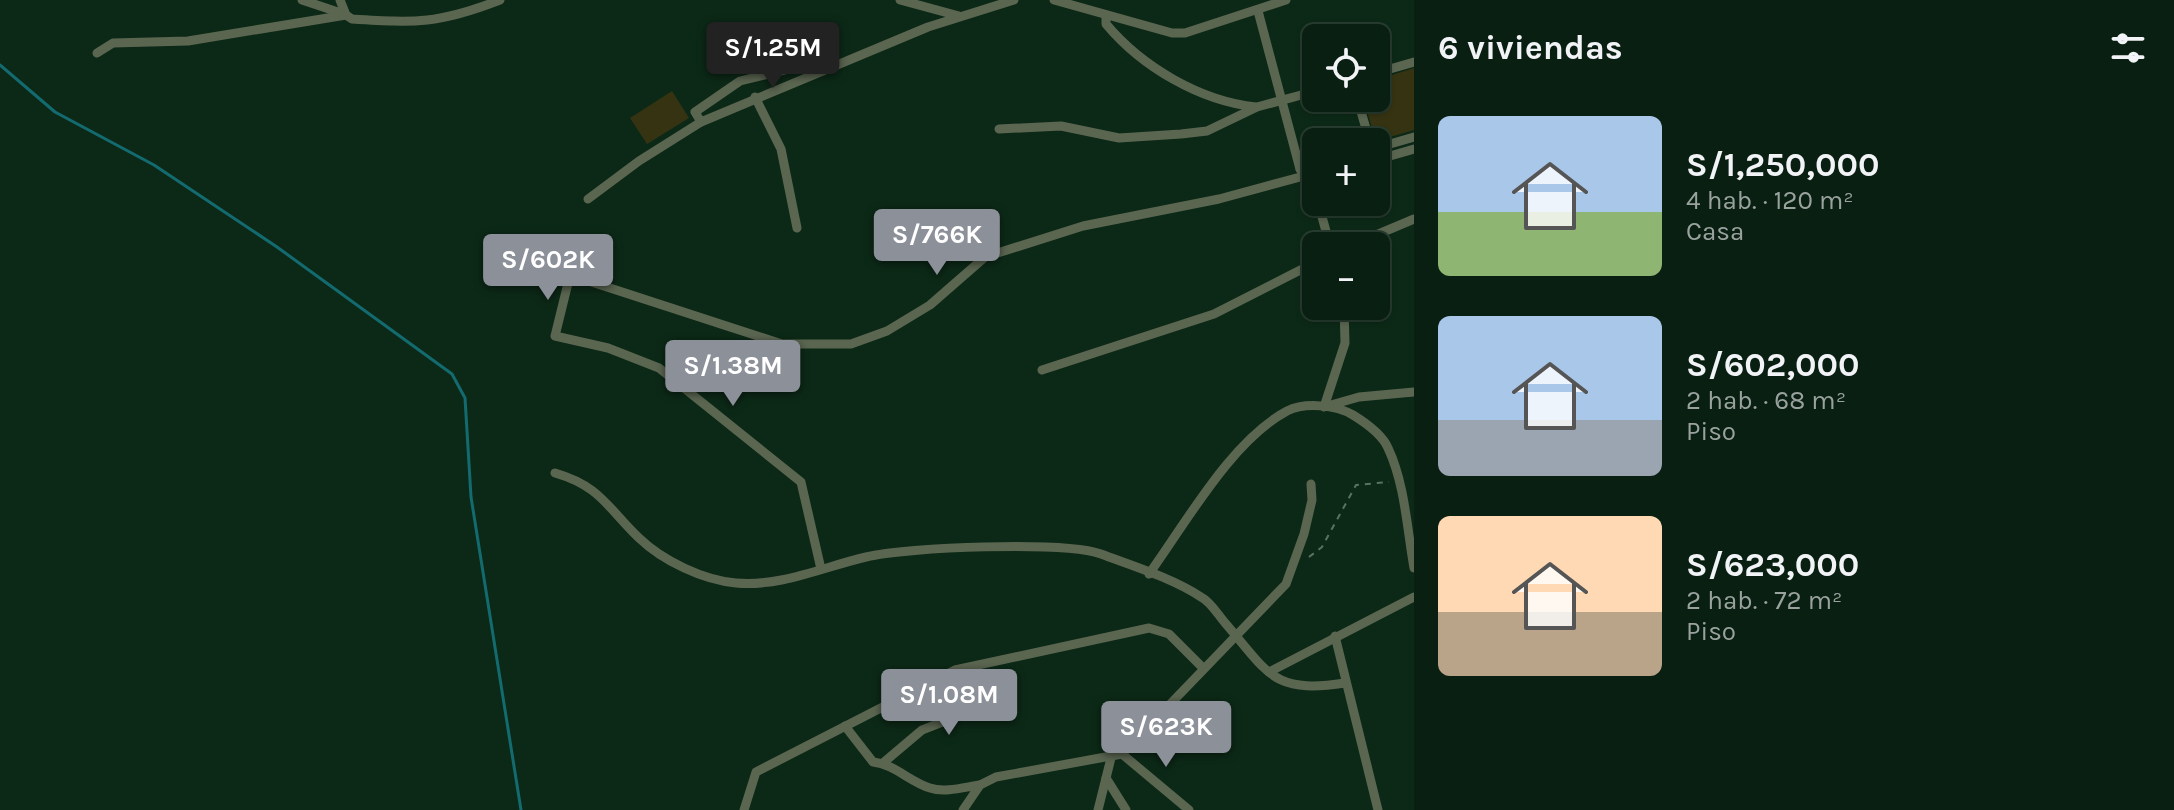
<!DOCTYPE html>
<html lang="es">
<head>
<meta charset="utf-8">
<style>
	body { margin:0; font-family:Karla,sans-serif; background:#12271a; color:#f1f3f6; height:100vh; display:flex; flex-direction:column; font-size:30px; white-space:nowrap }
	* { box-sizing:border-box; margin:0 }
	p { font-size:26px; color:#99a29f }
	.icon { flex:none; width:44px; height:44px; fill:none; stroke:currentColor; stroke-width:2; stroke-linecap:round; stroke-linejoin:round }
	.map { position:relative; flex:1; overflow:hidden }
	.details { display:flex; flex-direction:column; background:#091f11; width:760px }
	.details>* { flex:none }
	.fabs { position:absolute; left:1302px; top:24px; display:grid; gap:16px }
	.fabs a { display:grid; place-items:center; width:88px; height:88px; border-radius:12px; background:#091f11; box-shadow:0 2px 6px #0004,0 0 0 2px #293d31; font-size:40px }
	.price { position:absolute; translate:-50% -68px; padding:0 18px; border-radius:8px; background:#8c9099; color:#fff; font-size:26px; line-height:52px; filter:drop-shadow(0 2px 4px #0008) }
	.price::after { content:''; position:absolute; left:50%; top:48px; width:24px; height:18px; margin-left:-12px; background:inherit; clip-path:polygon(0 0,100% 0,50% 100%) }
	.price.current { background:#222; color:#fff }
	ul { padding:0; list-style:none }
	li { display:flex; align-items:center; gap:24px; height:200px; padding:0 24px }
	li span { display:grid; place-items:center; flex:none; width:224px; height:160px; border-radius:12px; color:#555 }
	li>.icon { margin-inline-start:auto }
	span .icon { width:96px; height:96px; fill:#fffc; stroke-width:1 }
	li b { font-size:34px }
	h2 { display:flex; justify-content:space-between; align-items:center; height:96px; padding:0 24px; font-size:34px }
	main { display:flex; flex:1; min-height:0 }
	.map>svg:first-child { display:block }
	.green { fill:#353312 }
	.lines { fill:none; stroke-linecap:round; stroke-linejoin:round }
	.stream { stroke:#136b70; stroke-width:3 }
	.path { stroke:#597262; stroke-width:2; stroke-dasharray:6 6; stroke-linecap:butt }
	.minor { stroke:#5b6651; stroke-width:9 }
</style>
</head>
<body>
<main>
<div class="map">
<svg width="1414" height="810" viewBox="0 0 1414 810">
	<rect width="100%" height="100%" fill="#0c2917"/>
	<g class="green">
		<path d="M1414,68V130L1376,141L1363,98H1376V80Z"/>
		<path d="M672,91L689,118L647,144L630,118Z"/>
	</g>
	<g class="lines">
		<path class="stream" d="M0,65L55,112L154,165L277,247L452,374L465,398L471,497L521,810"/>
		<path class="path" d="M1309,557L1322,547L1356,485L1389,482"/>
		<g class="minor">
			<path d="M302,0L341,13"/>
			<path d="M340,0L346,15L352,19C417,23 438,24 500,0"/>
			<path d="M900,0L959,16"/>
			<path d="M1054,0L1172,33H1185L1286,0"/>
			<path d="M1258,11L1300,169L1304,176L1312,177L1316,193"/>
			<path d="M1106,15V24C1142,67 1200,101 1256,107"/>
			<path d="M97,53L113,43L188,41L346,15"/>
			<path d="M1376,73L1414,62"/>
			<path d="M755,97L781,149L797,228"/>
			<path d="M1357,98L1370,142"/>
			<path d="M701,122L695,112L740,81L830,59"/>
			<path d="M999,129L1061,126L1119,138L1181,134L1207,131L1257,107L1316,91"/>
			<path d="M1376,148L1414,137"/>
			<path d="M1376,160L1414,149"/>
			<path d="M1300,169L1316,165"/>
			<path d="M588,199L639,161L701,122L928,27L1014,0"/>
			<path d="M1318,202L1330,246"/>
			<path d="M1350,246L1414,219"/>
			<path d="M1344,306L1345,343L1324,407L1359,397L1414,392"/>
			<path d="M1042,370L1214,314L1316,262"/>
			<path d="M555,473C600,486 607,507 639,538C663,561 703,580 736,583C781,587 823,567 866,557C907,547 1064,541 1101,554C1133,566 1172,578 1201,597C1211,602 1218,615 1226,624C1269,674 1273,694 1345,683"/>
			<path d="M821,569L801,482L659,368L608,348L555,336L570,275L782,344H851L887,331L930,305L985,257L1083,226L1219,199L1304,176"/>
			<path d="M1149,574C1186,523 1231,441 1287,411C1305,402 1336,405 1353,415C1366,423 1382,434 1388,448C1405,484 1407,529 1414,568"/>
			<path d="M1335,636L1378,810"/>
			<path d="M1269,672L1414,597"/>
			<path d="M845,726L873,762C894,764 910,782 930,788C945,793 965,787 980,785"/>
			<path d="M1122,754L1189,810"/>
			<path d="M883,763L922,730L1006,697"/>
			<path d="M1106,778L1126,810"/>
			<path d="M744,810L756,772L955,670L1149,628L1169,634L1203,668"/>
			<path d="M963,810L980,785L996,777L1122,754L1286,584L1304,534L1312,500L1311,484"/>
			<path d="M1098,810L1111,758"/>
		</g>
	</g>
</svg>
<div class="fabs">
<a><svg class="icon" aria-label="locate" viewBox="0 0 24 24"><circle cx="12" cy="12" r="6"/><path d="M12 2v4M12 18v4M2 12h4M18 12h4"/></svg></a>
<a>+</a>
<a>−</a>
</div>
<b class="price current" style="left:773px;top:90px">S/1.25M</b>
<b class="price" style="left:937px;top:277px">S/766K</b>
<b class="price" style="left:548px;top:302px">S/602K</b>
<b class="price" style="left:733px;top:408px">S/1.38M</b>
<b class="price" style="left:949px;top:737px">S/1.08M</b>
<b class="price" style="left:1166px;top:769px">S/623K</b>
</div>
<section class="details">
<h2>6 viviendas<svg class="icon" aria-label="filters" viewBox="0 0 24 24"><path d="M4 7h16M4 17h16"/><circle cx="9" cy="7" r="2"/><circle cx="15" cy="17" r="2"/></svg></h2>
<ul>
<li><span style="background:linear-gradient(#a9c7e8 60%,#8fb573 0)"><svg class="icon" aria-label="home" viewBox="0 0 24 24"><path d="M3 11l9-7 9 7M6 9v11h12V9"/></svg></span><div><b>S/1,250,000</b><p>4 hab. · 120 m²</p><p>Casa</p></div></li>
<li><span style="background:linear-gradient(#a9c7e8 65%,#9aa5b1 0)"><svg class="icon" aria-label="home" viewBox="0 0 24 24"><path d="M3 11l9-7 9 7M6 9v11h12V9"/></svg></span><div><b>S/602,000</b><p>2 hab. · 68 m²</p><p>Piso</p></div></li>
<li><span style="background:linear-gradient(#ffd9b3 60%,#b9a48a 0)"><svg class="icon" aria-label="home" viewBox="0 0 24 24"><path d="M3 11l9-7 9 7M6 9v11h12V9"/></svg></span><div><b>S/623,000</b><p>2 hab. · 72 m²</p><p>Piso</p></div></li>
</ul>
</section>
</main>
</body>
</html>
